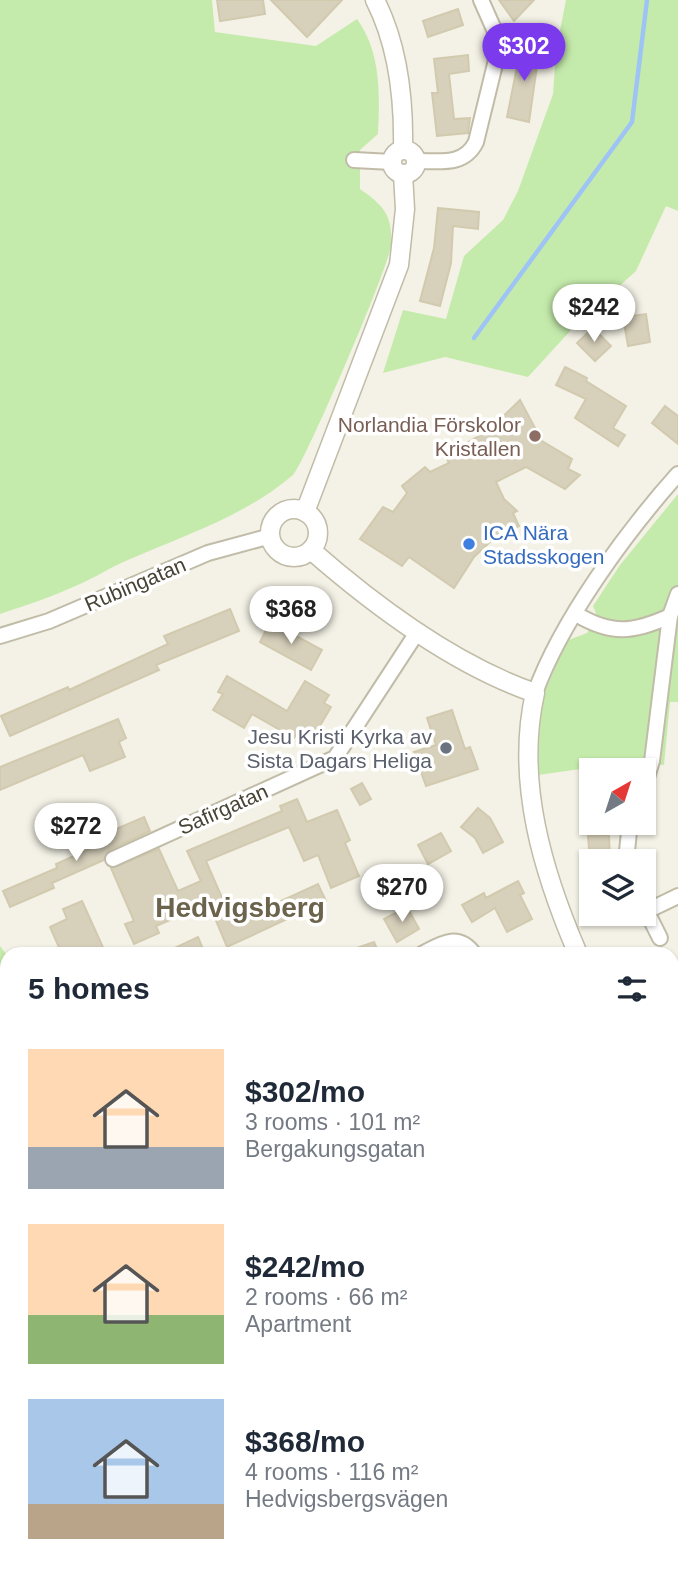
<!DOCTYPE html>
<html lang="en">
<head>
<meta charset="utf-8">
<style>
	body { margin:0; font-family:Arial,sans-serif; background:#f6f6f7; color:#1f2937; height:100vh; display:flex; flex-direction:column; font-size:26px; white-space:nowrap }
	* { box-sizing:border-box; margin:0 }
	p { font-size:23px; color:#747a83 }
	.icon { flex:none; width:38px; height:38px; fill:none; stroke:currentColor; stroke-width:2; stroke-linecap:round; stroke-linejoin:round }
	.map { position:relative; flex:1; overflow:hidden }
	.panel { position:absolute; left:0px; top:947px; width:679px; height:625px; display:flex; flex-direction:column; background:#fff; border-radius:21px 21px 0 0; box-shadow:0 2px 5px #0004 }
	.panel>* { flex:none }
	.needle { width:46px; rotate:39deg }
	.controls { position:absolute; left:579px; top:758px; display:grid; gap:14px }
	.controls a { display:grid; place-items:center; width:77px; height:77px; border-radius:0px; background:#fff; box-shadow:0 2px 5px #0004; font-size:35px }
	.price { position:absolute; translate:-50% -60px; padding:0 16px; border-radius:24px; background:#fff; color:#222; font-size:23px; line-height:46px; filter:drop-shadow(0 2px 4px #0008) }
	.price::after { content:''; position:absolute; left:50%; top:42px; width:21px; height:16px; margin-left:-10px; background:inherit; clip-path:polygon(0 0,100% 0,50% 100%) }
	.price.on { background:#7c3aed; color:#fff }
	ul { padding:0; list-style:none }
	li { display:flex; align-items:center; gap:21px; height:175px; padding:0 28px }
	li span { display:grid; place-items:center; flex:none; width:196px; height:140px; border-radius:0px; color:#555 }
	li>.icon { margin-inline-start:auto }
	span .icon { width:84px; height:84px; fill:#fffc; stroke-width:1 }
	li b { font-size:30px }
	h2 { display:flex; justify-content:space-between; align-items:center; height:84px; padding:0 28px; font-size:30px }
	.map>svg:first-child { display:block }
	.green { fill:#c5ebac }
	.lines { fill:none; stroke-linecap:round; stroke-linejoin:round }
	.stream { stroke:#9ec3f5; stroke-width:4.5 }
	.building { fill:#d7d0bb; stroke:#d2caae; stroke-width:2 }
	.minor-casing { stroke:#c0bca8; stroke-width:18 }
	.tertiary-casing { stroke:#c0bca8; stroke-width:21 }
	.trunk-casing { stroke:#e7c12d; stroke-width:26 }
	.minor { stroke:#fff; stroke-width:14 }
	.tertiary { stroke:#fff; stroke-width:18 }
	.trunk { stroke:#ffec7d; stroke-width:23 }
	.education-dot { fill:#8d6e63; stroke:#fff; stroke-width:2.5 }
	.shop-dot { fill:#3f7fe0; stroke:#fff; stroke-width:2.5 }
	.worship-dot { fill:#6b7280; stroke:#fff; stroke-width:2.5 }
	.labels { text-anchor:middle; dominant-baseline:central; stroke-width:7; stroke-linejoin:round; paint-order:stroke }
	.education-label { font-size:21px; fill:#785e54; stroke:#fff; text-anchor:end }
	.shop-label { font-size:21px; fill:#366cbe; stroke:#fff; text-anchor:start }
	.street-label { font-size:21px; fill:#474335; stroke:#fff }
	.worship-label { font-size:21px; fill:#5b616d; stroke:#fff; text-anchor:end }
	.district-label { font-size:28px; font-weight:bold; fill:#6b634b; stroke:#fff }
</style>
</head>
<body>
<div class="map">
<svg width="678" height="1570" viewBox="0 0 678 1570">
	<rect width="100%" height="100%" fill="#f4f2e6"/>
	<g class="green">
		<path d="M0,0H212L215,32L316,46L357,19C381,52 380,94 378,134L360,150V189C383,205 393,215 391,245C390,265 304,465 293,475C245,516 185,535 128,560C111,567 96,577 80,584C54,596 27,605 0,614Z"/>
		<path d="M566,0H678V211L666,206L636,271L572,329L528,377L445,357L383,373L403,310L446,319L464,256L503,220L518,191L553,94L556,51Z"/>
		<path d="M678,494V702H670L664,765L623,763L538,775L540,703L566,641L587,633L597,616L593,606L620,565Z"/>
		<path d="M0,946L7,955V1174L0,1177Z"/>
		<path d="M7,1346V1401L0,1407V1348Z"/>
		<path d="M678,1511V1570H471L474,1564H672V1512Z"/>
	</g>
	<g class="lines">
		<path class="stream" d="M474,338L632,122L647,0"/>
	</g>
	<g class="building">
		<path d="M217,0H263L265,14L220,21Z"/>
		<path d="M271,0H342L307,37Z"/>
		<path d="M499,0H534L514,21Z"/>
		<path d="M458,9L463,25L428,37L423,21Z"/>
		<path d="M522,42L540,45L529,122L507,117Z"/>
		<path d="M468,55L469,71L449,74L454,119L470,118L468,133L437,136L432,93H438L434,59Z"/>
		<path d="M438,208L479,212L478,229L453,226L451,263L440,306L420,301L434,248Z"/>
		<path d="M646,314L650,342L628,346L623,317Z"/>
		<path d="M593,328L611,346L595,361L577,343Z"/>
		<path d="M565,367L587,378L586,381L626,406L613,428L625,435L618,446L575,418L586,399L556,385Z"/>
		<path d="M520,400L542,441L572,459L568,469L580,475L565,489L526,467L496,482L504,499L517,511L513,513L519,526L493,539L474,557L454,588L409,557L402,566L360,539L383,507L393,512L407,493L402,486L425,467L430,472L449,463L445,455L488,431Z"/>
		<path d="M665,406L678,416V444L652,423Z"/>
		<path d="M230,609L239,631L156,665L159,670L10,736L1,716L68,687L69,690L168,644L164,636Z"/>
		<path d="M270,622L322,650L311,670L260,642Z"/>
		<path d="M227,676L287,711L305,681L329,695L324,703L331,707L314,736L300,728L294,738L252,714L244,728L213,710L223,694L218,692Z"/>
		<path d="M452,710L465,749L470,747L478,769L426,786L414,752L436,745L427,718Z"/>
		<path d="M118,719L126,738L119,742L125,757L90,771L83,755L0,790V767Z"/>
		<path d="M362,783L371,799L360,805L351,789Z"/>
		<path d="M297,799L307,822L337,810L350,840L345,843L359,876L331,888L318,855L304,861L289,827L206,861L233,923L318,884L326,901L227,947L212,911L208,912L205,905L156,926L159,933L134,944L125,924L134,921L111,868L159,849L178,891L201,881L187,851L282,811L280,806Z"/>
		<path d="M478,808L490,818L503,842L483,853L475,838L461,827Z"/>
		<path d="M144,817L150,831L109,850L104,860L52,883L54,888L10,907L3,891L57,868L56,864L105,842L102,835Z"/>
		<path d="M441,833L451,851L428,864L418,845Z"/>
		<path d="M609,835L610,861H590L588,836Z"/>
		<path d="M518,881L524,893L520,895L532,919L507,932L495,908L472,922L462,905L484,893L486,898Z"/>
		<path d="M82,901L106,954H83L81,949L62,954L50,927L67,919L63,909Z"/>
		<path d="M407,907L419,929L397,942L384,919Z"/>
		<path d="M198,937L205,954H162Z"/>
		<path d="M374,942L379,954H346L345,952Z"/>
	</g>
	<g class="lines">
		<g class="minor-casing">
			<g id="minor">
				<path d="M354,160L392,162"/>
				<path d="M417,161C441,161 464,166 476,142L498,52L497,36L481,0"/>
				<path d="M576,614C611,635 633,633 670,616L678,594"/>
				<path d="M0,636L49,621L208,553L271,536"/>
				<path d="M535,693C561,621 626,532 678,474"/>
				<path d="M644,787L652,761L670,616"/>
				<path d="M113,859L335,758L418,631"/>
				<path d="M626,861L630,822"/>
				<path d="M644,906L660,938"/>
				<path d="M647,911L678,896"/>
				<path d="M422,954C441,944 458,932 474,954"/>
				<path d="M0,1248L7,1245"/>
				<path d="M0,1338L7,1335"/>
				<path d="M672,1504L678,1503"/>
				<path d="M80,1570L86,1564"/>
				<path d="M399,1570L403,1564"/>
			</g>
		</g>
		<g class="tertiary-casing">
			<g id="tertiary">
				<path d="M375,0C398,45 404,99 403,149"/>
				<circle cx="404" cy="162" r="12"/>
				<circle cx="294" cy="533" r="24"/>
				<path d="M305,512L399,265L405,209L403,174"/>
				<path d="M311,550C375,606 454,665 535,693C515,781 543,873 578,954"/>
				<path d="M672,1119L678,1128"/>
				<path d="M672,1270H678"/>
				<path d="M0,1449L7,1442"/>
			</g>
		</g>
		<g class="trunk-casing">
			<g id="trunk">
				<path d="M672,1394L678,1393"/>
				<path d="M672,1416L678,1415"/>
				<path d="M0,1533L7,1530"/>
				<path d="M0,1553L7,1551"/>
			</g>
		</g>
		<use href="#minor" class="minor"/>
		<use href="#tertiary" class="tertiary"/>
		<use href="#trunk" class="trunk"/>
	</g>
	<circle class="education-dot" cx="535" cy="436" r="7"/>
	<circle class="shop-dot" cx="469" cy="544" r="7"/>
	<circle class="worship-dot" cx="446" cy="748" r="7"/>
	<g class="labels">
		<g class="education-label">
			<text x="521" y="424">Norlandia Förskolor<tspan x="521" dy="24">Kristallen</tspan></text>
		</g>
		<g class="shop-label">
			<text x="483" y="532">ICA Nära<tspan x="483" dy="24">Stadsskogen</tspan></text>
		</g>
		<g class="street-label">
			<text transform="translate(135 584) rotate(-23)">Rubingatan</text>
			<text transform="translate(223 809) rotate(-24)">Safirgatan</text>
		</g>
		<g class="worship-label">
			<text x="432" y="736">Jesu Kristi Kyrka av<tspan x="432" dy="24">Sista Dagars Heliga</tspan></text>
		</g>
		<g class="district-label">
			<text x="240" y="907">Hedvigsberg</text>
		</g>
	</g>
</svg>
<div class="controls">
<a><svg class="needle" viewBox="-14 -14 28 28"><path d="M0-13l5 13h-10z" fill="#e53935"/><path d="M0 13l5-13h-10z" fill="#747a83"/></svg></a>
<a><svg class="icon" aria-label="layers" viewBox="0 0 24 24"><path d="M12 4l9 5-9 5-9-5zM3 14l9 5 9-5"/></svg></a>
</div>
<b class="price on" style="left:524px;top:83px">$302</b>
<b class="price" style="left:594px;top:344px">$242</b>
<b class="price" style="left:291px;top:646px">$368</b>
<b class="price" style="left:76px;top:863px">$272</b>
<b class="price" style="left:402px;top:924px">$270</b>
<section class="panel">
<h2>5 homes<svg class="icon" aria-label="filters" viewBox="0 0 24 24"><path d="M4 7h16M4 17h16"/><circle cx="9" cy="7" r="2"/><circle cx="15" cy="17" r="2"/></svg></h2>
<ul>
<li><span style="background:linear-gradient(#ffd9b3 70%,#9aa5b1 0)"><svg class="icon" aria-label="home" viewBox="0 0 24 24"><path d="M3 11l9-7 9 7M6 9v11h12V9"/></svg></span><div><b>$302/mo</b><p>3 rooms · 101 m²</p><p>Bergakungsgatan</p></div></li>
<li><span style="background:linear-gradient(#ffd9b3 65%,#8fb573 0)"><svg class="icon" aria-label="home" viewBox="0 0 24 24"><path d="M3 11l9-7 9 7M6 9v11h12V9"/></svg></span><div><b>$242/mo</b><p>2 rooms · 66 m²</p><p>Apartment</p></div></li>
<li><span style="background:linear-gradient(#a9c7e8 75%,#b9a48a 0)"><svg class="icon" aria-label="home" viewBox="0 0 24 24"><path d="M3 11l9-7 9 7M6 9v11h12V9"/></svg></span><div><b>$368/mo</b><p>4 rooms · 116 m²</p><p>Hedvigsbergsvägen</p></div></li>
</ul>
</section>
</div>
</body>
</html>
